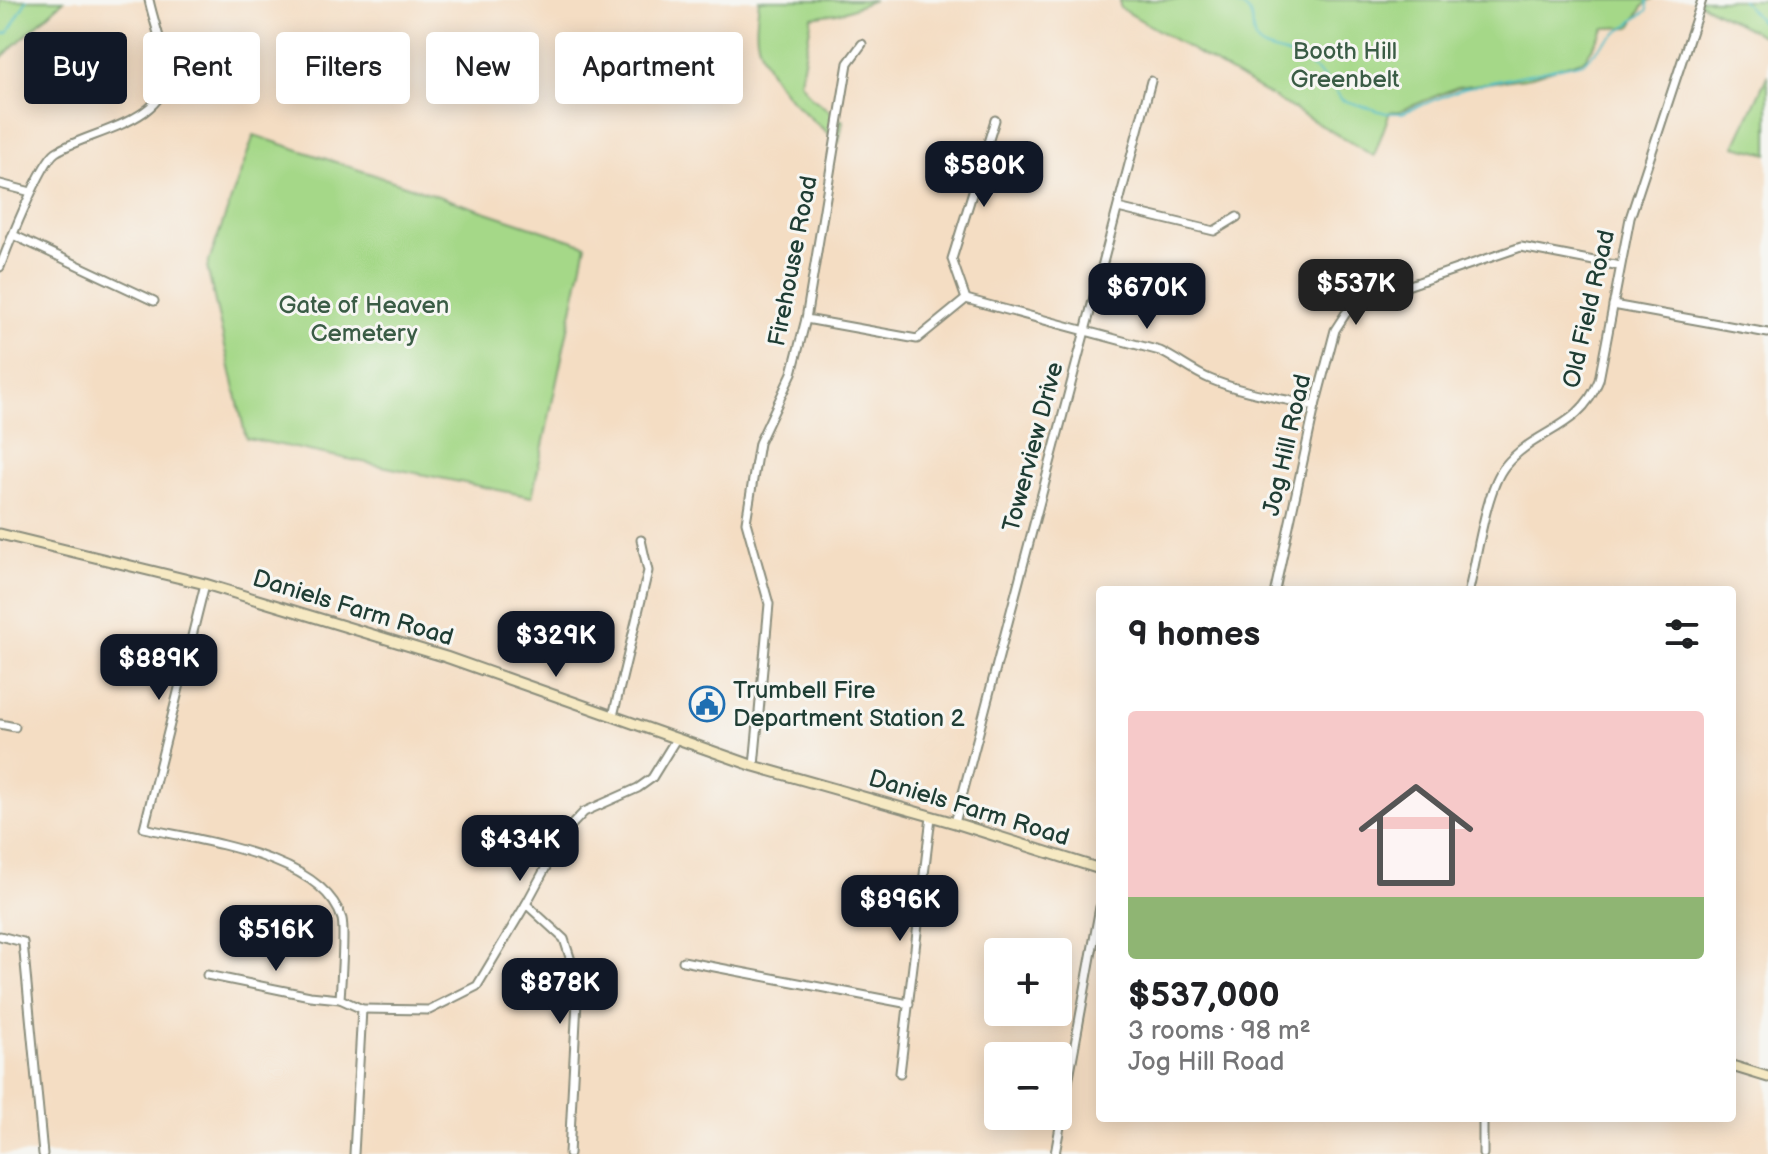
<!DOCTYPE html>
<html lang="en">
<head>
<meta charset="utf-8">
<style>
	body { margin:0; font-family:"Balsamiq Sans",sans-serif; background:#f6f6f6; color:#202124; height:100vh; display:flex; flex-direction:column; font-size:30px; white-space:nowrap }
	* { box-sizing:border-box; margin:0 }
	p { font-size:26px; color:#757577 }
	.icon { flex:none; width:44px; height:44px; fill:none; stroke:currentColor; stroke-width:2; stroke-linecap:round; stroke-linejoin:round }
	.map { position:relative; flex:1; overflow:hidden }
	.details { position:absolute; left:1096px; top:586px; width:640px; height:536px; display:flex; flex-direction:column; background:#fff; border-radius:8px; box-shadow:0 4px 20px #0003 }
	.details>* { flex:none }
	.hud { position:absolute; left:24px; top:32px; width:760px; height:72px; display:flex; gap:16px }
	.buttons { position:absolute; left:984px; top:938px; display:grid; gap:16px }
	.buttons a { display:grid; place-items:center; width:88px; height:88px; border-radius:8px; background:#fff; box-shadow:0 4px 20px #0003; font-size:40px }
	.price { position:absolute; translate:-50% -68px; padding:0 18px; border-radius:16px; background:#111827; color:#fff; font-size:26px; line-height:52px; filter:drop-shadow(0 2px 4px #0008) }
	.price::after { content:''; position:absolute; left:50%; top:48px; width:24px; height:18px; margin-left:-12px; background:inherit; clip-path:polygon(0 0,100% 0,50% 100%) }
	.price.on { background:#222; color:#fff }
	ul { padding:0; list-style:none }
	li { display:grid; align-content:center; gap:16px; height:424px; padding:0 32px }
	li+li { border-top:2px solid #e0e0e0 }
	li span { display:grid; place-items:center; height:248px; border-radius:8px; color:#555 }
	li>.icon { margin-inline-start:auto }
	span .icon { width:144px; height:144px; fill:#fffc; stroke-width:1 }
	li b { font-size:34px }
	h2 { display:flex; justify-content:space-between; align-items:center; height:96px; padding:0 32px; font-size:34px }
	.pill { padding:0 28px; border-radius:8px; background:#fff; box-shadow:0 4px 20px #0003; font-size:28px; line-height:72px }
	.pill.on { background:#111827; color:#fff }
	.map>svg:first-child { display:block }
	.green { fill:#a5d888; stroke:#628a5e; stroke-width:2 }
	.lines { fill:none; stroke-linecap:round; stroke-linejoin:round }
	.stream { stroke:#4dbbc5; stroke-width:2 }
	.street-casing { stroke:#8a8d7c; stroke-width:11 }
	.secondary-casing { stroke:#8a8d7c; stroke-width:13 }
	.street { stroke:#fff; stroke-width:7 }
	.secondary { stroke:#f6e9c3; stroke-width:9 }
	.labels { text-anchor:middle; dominant-baseline:central; stroke-width:6; stroke-linejoin:round; paint-order:stroke }
	.park-label { font-size:24px; fill:#3a5c45; stroke:#f6f6f2 }
	.street-label { font-size:24px; fill:#1f3d34; stroke:#f6f6f2 }
	.poi-label { font-size:24px; fill:#1f3d34; stroke:#f6f6f2; text-anchor:start }
</style>
</head>
<body>
<div class="map">
<svg width="1768" height="1154" viewBox="0 0 1768 1154">
	<rect width="100%" height="100%" fill="#f6f6f2"/>
	<filter id="ink" filterUnits="userSpaceOnUse"><feTurbulence type="fractalNoise" baseFrequency=".0125" numOctaves="2"/><feDisplacementMap in="SourceGraphic" scale="16" xChannelSelector="R" yChannelSelector="G"/><feConvolveMatrix kernelMatrix="1 2 1 2 8 2 1 2 1" color-interpolation-filters="sRGB"/></filter>
	<filter id="wash" filterUnits="userSpaceOnUse"><feTurbulence type="fractalNoise" baseFrequency=".006" numOctaves="4" result="noise"/><feDisplacementMap in="SourceGraphic" scale="32" xChannelSelector="R" yChannelSelector="G"/><feGaussianBlur stdDeviation="1.8" result="paint"/><feColorMatrix in="noise" values="0 0 0 0 0 0 0 0 0 0 0 0 0 0 0 0 0 1.4 0 .05"/><feComposite in="paint" operator="in"/></filter>
	<g filter="url(#wash)">
		<rect width="100%" height="100%" fill="#f4ddc3"/>
		<g class="green">
			<path d="M0,0H64L0,59Z"/>
			<path d="M759,0H874L843,12L812,17L800,82L811,97L843,121L839,142C805,115 766,83 757,38C755,26 758,12 759,0Z"/>
			<path d="M1120,0H1651L1644,5L1631,27L1605,28L1585,59L1526,78L1458,87L1400,111L1390,112L1374,156L1120,8Z"/>
			<path d="M1694,0H1768V39Z"/>
			<path d="M1768,74V154L1735,146Z"/>
			<path d="M254,135L586,245L532,497L246,438L207,267Z"/>
		</g>
		<g class="lines">
			<g class="stream">
				<path d="M1226,0C1233,5 1243,5 1248,11C1256,20 1250,32 1256,41C1263,50 1275,51 1285,54C1311,63 1327,78 1342,100L1386,113H1402L1464,88L1584,62L1605,42L1648,10L1647,0"/>
				<path d="M1742,0L1768,30"/>
				<path d="M0,35L8,33L27,0"/>
			</g>
		</g>
	</g>
	<g filter="url(#ink)">
		<g class="lines">
			<g class="street-casing">
				<g id="street">
					<path d="M0,184L31,192"/>
					<path d="M1118,208L1214,231L1237,217"/>
					<path d="M13,235L154,301"/>
					<path d="M0,267C8,246 41,162 56,152C89,131 170,122 166,71C164,48 154,23 149,0"/>
					<path d="M966,299L1160,351C1177,359 1193,372 1210,379C1243,393 1280,398 1315,406"/>
					<path d="M966,299L952,259L995,120"/>
					<path d="M1613,305L1768,333"/>
					<path d="M806,319L917,339L966,299"/>
					<path d="M205,584L144,828C200,841 322,855 342,919C345,932 341,982 340,999L362,1009L354,1154"/>
					<path d="M1275,590L1315,406L1335,330L1346,313L1363,301L1521,247L1620,266"/>
					<path d="M1469,590C1477,558 1486,489 1505,466C1535,429 1580,430 1599,380L1630,218L1702,0"/>
					<path d="M613,716L648,571L641,540"/>
					<path d="M0,724L15,727"/>
					<path d="M754,766L769,604L746,522L759,443L792,373L806,319L848,63L862,44"/>
					<path d="M955,823L1151,81"/>
					<path d="M526,904L564,939L578,982L569,1154"/>
					<path d="M0,936L23,942L43,1154"/>
					<path d="M683,961L909,1004"/>
					<path d="M207,975L310,996L340,999"/>
					<path d="M362,1009L429,1010L477,986L526,904L565,832L584,812L638,788L652,778L676,739"/>
					<path d="M900,1073L931,817"/>
					<path d="M1483,1118V1154"/>
					<path d="M1055,1154L1100,907"/>
				</g>
			</g>
			<g class="secondary-casing">
				<g id="secondary">
					<path d="M0,534L205,584L446,657L754,766L955,823L1100,869"/>
					<path d="M1732,1066L1768,1077"/>
				</g>
			</g>
			<use href="#street" class="street"/>
			<use href="#secondary" class="secondary"/>
		</g>
	</g>
	<defs>
		<g id="civic-ring" transform="scale(1.8)"><circle r="9.5" fill="#f6f6f2" stroke="#1f6fb2" stroke-width="1.5"/><path d="M-.6-6.5H3V-4.5H.6V-3L4-1V1h2V6H-6V1h2V-1L-.6-3ZM-1.2 2.5V6h2.4V2.5Z" fill="#1f6fb2"/></g>
	</defs>
	<g fill-rule="evenodd">
		<use href="#civic-ring" x="707" y="704"/>
	</g>
	<g class="labels">
		<g class="park-label">
			<text x="1345" y="51">Booth Hill<tspan x="1345" dy="28">Greenbelt</tspan></text>
			<text x="364" y="305">Gate of Heaven<tspan x="364" dy="28">Cemetery</tspan></text>
		</g>
		<g class="street-label">
			<text transform="translate(793 261) rotate(-79)">Firehouse Road</text>
			<text transform="translate(1589 309) rotate(-77)">Old Field Road</text>
			<text transform="translate(1287 445) rotate(-77)">Jog Hill Road</text>
			<text transform="translate(1033 447) rotate(-75)">Towerview Drive</text>
			<text transform="translate(353 608) rotate(17)">Daniels Farm Road</text>
			<text transform="translate(969 808) rotate(17)">Daniels Farm Road</text>
		</g>
		<g class="poi-label">
			<text x="733" y="690">Trumbell Fire<tspan x="733" dy="28">Department Station 2</tspan></text>
		</g>
	</g>
</svg>
<div class="buttons">
<a>+</a>
<a>−</a>
</div>
<b class="price" style="left:984px;top:209px">$580K</b>
<b class="price on" style="left:1356px;top:327px">$537K</b>
<b class="price" style="left:1147px;top:331px">$670K</b>
<b class="price" style="left:556px;top:679px">$329K</b>
<b class="price" style="left:159px;top:702px">$889K</b>
<b class="price" style="left:520px;top:883px">$434K</b>
<b class="price" style="left:900px;top:943px">$896K</b>
<b class="price" style="left:276px;top:973px">$516K</b>
<b class="price" style="left:560px;top:1026px">$878K</b>
<div class="hud">
<a class="pill on">Buy</a>
<a class="pill">Rent</a>
<a class="pill">Filters</a>
<a class="pill">New</a>
<a class="pill">Apartment</a>
</div>
<section class="details">
<h2>9 homes<svg class="icon" aria-label="filters" viewBox="0 0 24 24"><path d="M4 7h16M4 17h16"/><circle cx="9" cy="7" r="2"/><circle cx="15" cy="17" r="2"/></svg></h2>
<ul>
<li><span style="background:linear-gradient(#f6c9c9 75%,#8fb573 0)"><svg class="icon" aria-label="home" viewBox="0 0 24 24"><path d="M3 11l9-7 9 7M6 9v11h12V9"/></svg></span><div><b>$537,000</b><p>3 rooms · 98 m²</p><p>Jog Hill Road</p></div></li>
</ul>
</section>
</div>
</body>
</html>
